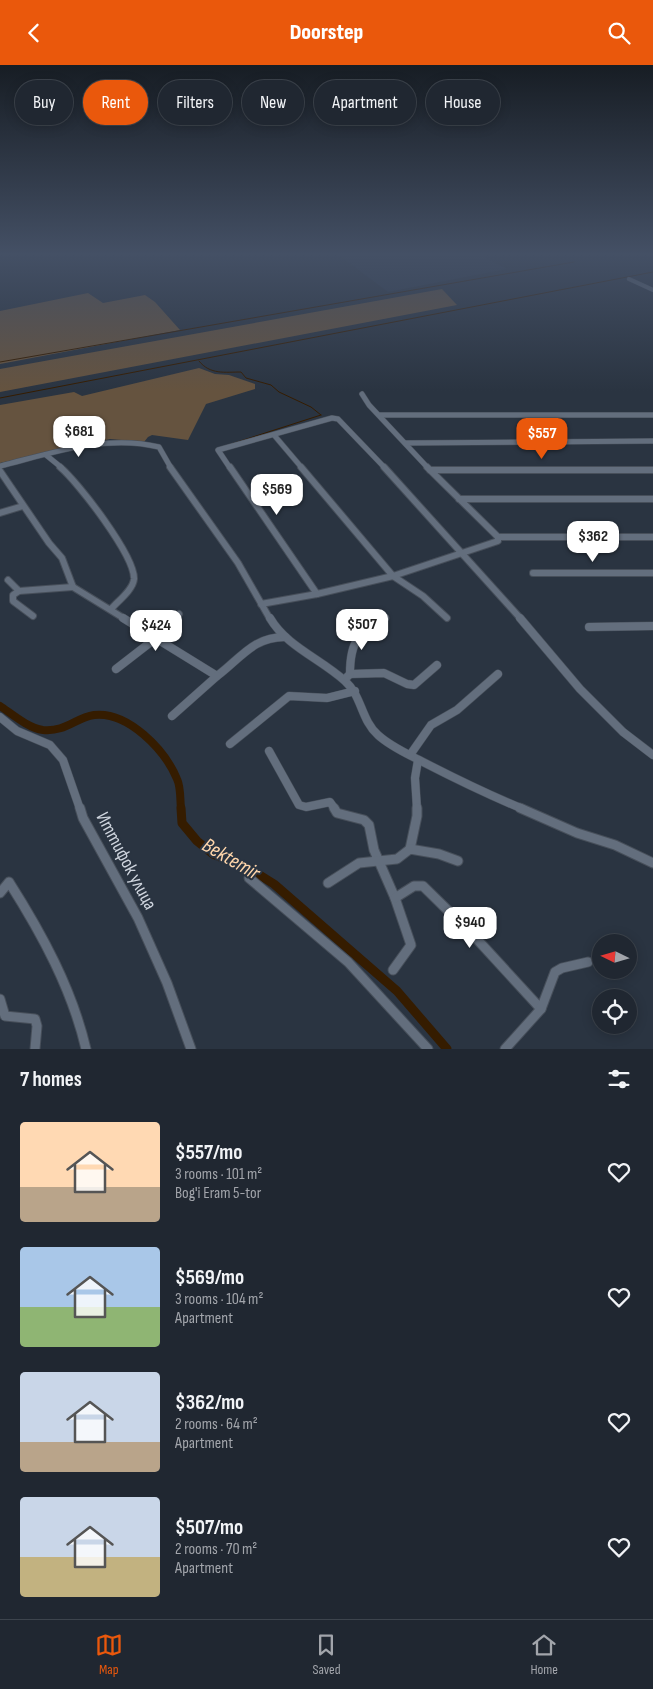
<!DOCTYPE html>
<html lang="en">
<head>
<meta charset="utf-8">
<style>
	body { margin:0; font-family:"Sofia Sans Condensed",sans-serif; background:#2d333d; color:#f1f3f6; height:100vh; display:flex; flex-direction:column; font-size:19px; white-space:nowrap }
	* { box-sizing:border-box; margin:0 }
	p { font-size:16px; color:#a2a5ab }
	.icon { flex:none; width:28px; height:28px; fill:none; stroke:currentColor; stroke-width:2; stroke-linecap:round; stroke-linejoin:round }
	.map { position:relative; height:984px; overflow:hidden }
	.details { display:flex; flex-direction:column; background:#202731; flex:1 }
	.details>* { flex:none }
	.guide { position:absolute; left:15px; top:15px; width:624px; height:45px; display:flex; gap:10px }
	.needle { width:32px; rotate:275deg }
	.buttons { position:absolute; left:592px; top:869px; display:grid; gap:10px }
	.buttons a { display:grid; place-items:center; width:45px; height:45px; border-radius:50%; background:#202731; box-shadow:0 2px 12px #0003,0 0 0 1px #3d444d; font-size:25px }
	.price { position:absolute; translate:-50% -42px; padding:0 11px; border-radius:10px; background:#fff; color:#222; font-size:16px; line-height:32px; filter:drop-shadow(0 1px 2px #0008) }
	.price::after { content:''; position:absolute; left:50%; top:30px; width:15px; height:11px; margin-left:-8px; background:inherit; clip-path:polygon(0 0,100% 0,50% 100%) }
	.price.selected { background:#ea580c; color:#fff }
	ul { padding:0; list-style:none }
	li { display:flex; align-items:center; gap:15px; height:125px; padding:0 20px }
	li span { display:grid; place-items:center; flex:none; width:140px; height:100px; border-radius:5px; color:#555 }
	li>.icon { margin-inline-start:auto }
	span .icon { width:60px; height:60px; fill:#fffc; stroke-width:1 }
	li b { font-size:21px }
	h2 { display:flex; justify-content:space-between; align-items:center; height:60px; padding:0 20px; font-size:21px }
	.chip { padding:0 18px; border-radius:22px; background:#202731; box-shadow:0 2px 12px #0003,0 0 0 1px #3d444d; font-size:18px; line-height:45px }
	.chip.selected { background:#ea580c; color:#fff }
	header { display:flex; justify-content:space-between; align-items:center; height:65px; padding:0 20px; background:#ea580c; color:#fff; font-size:22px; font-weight:800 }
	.menu { display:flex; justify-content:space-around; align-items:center; height:70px; border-top:1px solid #3d444d; background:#202731; font-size:14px; color:#a2a5ab }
	.menu a { display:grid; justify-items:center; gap:2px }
	.menu .selected { color:#ea580c }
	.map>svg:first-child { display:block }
	.built { fill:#2e3b4e }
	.green { fill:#65533f }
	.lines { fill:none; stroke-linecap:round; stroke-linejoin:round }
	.stream { stroke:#351c00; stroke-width:1 }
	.canal-far1 { stroke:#351c00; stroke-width:8 }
	.canal { stroke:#351c00; stroke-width:9 }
	.minor-far4-casing { stroke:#474f5a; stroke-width:4.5 }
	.minor-far3-casing { stroke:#474f5a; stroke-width:6 }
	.minor-far2-casing { stroke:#474f5a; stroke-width:8 }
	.minor-far1-casing { stroke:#474f5a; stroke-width:9 }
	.minor-casing { stroke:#474f5a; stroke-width:11 }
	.minor-far4 { stroke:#636e7d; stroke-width:4 }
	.minor-far3 { stroke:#636e7d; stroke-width:5 }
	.minor-far2 { stroke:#636e7d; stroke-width:6 }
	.minor-far1 { stroke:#636e7d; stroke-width:8 }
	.minor { stroke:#636e7d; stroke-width:9 }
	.labels { text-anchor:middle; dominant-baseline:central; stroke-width:4; stroke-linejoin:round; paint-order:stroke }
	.near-street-label { font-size:19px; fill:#cfd5de; stroke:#2a3441 }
	.near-water-label { font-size:21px; font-style:italic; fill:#ffd6ab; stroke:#2a3441 }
</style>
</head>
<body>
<header><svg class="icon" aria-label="back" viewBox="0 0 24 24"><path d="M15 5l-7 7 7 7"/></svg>Doorstep<svg class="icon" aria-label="search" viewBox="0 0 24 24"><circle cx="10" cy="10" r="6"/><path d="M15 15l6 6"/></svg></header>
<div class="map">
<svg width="653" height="984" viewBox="0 0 653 984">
	<rect width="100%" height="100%" fill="#2a3441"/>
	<path class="built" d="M336,188H476L507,204L388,227Z"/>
	<g class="green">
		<path d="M442,224L457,240L0,327V304Z"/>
		<path d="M88,228L103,238L145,230L155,237L180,265L0,299V246Z"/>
		<path d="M199,303L215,309L229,310L255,319V324L206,339L188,375L152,370L148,372L144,377L110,374L0,398V340L74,327L82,331Z"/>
	</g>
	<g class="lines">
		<g class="stream">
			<path d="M199,296C210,310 225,307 241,307L246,313L271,320L279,327L311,342L321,350"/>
			<path d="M0,297L574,197"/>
			<path d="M0,333L653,207"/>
			<path d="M228,380L321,350"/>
		</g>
		<path class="canal-far1" d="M0,641C12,649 28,663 43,665C66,667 75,653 94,650C128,646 165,685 177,714C181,722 180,735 181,744"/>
		<path class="canal" d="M181,743L182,758L197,776L213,789L250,804L274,819L397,926L447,984"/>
		<g class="minor-far4-casing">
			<path id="minor-far4" d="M629,214L653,225"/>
		</g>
		<g class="minor-far3-casing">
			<g id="minor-far3">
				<path d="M362,329L369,340L428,403"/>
				<path d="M380,350H653"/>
				<path d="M274,370L302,403"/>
				<path d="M405,378L653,376"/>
				<path d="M46,390L62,403"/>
				<path d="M0,401C52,388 106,369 159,382L171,403"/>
				<path d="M230,403L218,385L332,353L338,354L385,403"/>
			</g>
		</g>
		<g class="minor-far2-casing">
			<g id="minor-far2">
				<path d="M60,402C78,417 135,491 134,514C133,525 118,536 111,544"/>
				<path d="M170,402L238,498L270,554"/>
				<path d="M230,402L317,529"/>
				<path d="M301,402L393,511L423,531L447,553"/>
				<path d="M384,402L521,554"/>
				<path d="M430,405H653"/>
				<path d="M0,406L49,478L62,493L73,522L125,554"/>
				<path d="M459,434H653"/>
				<path d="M0,448L23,441"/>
				<path d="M498,472H653"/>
				<path d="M533,508H653"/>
				<path d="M8,515L19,526L73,522"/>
				<path d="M19,526L13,530V536L33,551"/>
				<path d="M261,539L317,529L393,511L498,476V472L427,402"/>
				<path d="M173,554L179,549"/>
				<path d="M383,554L385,553"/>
			</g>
		</g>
		<g class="minor-far1-casing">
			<g id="minor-far1">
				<path d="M123,553L217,611C241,593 253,572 285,572"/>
				<path d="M270,553C286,581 321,594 345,616C362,631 361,655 378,670C391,682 408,689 423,697C456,714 489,730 523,744"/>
				<path d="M520,553L580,624L623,667L653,690"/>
				<path d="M589,562L653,561"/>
				<path d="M116,604L156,573L158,568L175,553"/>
				<path d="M350,609L384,608L407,619L414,620L437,600"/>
				<path d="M347,612L350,609C350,575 358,570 385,553"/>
				<path d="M172,651L217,611"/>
				<path d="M0,652L17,666L50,680L63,695L80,744"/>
				<path d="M230,679L289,631L327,633L355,626"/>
				<path d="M269,686L299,740L306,742L330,737L335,744"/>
				<path d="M410,690L431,660L457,645L498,609"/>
				<path d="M417,744L415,713L418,695"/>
			</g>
		</g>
		<g class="minor-casing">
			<g id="minor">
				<path d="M80,743L83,753L138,853L167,918L191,984"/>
				<path d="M334,743L337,748L364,755L369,760L374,785L395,833L411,880L393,905"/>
				<path d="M520,743L577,768L615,780L653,798"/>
				<path d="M410,784L417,751V743"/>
				<path d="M249,813L348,897L428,984"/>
				<path d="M328,818L359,798L397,794L410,784L439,789L458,796"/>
				<path d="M0,828L9,817C42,869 72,924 86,984"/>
				<path d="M395,833L414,821H423L474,871L541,944"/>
				<path d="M0,934L5,951L35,954L37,961L35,984"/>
				<path d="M505,984L541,944L555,907L562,903L588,897"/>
			</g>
		</g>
		<use href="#minor-far4" class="minor-far4"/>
		<use href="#minor-far3" class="minor-far3"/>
		<use href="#minor-far2" class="minor-far2"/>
		<use href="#minor-far1" class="minor-far1"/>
		<use href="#minor" class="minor"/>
	</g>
	<linearGradient id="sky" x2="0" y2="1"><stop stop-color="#171d24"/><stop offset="0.58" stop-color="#445065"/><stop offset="1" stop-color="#445065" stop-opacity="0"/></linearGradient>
	<rect width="653" height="326" fill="url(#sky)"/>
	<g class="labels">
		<g class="near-street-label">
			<text transform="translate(126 796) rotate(62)">Иттифок улица</text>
		</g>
		<g class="near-water-label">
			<text transform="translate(231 794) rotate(30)">Bektemir</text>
		</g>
	</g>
</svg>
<div class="buttons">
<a><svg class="needle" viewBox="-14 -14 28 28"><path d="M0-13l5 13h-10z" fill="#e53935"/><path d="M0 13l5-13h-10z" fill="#a2a5ab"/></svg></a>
<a><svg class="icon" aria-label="locate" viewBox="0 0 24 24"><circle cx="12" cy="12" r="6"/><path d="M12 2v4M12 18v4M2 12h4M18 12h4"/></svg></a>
</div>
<b class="price" style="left:79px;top:393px">$681</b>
<b class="price selected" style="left:542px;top:395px">$557</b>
<b class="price" style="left:277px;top:451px">$569</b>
<b class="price" style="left:593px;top:498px">$362</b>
<b class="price" style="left:362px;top:586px">$507</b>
<b class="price" style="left:156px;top:587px">$424</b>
<b class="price" style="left:470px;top:884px">$940</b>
<div class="guide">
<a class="chip">Buy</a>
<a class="chip selected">Rent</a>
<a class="chip">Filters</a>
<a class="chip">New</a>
<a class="chip">Apartment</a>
<a class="chip">House</a>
</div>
</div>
<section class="details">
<h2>7 homes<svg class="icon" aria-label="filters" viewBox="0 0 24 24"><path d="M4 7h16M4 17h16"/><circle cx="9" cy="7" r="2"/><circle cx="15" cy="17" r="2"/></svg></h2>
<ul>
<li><span style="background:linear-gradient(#ffd9b3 65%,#b9a48a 0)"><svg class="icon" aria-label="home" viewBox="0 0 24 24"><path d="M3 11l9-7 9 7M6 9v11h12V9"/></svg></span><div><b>$557/mo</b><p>3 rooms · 101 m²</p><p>Bog'i Eram 5-tor</p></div><svg class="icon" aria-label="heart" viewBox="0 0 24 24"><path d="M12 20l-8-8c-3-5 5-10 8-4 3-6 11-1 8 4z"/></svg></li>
<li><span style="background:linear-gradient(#a9c7e8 60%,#8fb573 0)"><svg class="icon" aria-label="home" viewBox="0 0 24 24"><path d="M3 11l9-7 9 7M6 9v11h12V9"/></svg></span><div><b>$569/mo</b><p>3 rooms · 104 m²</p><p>Apartment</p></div><svg class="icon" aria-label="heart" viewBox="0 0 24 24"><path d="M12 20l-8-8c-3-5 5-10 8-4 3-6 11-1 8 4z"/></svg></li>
<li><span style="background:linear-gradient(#c9d6e8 70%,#b9a48a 0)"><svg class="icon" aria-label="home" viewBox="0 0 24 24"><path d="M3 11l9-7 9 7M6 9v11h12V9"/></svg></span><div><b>$362/mo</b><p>2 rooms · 64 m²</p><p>Apartment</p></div><svg class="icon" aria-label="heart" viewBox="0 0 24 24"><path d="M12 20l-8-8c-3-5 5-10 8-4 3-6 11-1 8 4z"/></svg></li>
<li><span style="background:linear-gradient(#c9d6e8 60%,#c2b280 0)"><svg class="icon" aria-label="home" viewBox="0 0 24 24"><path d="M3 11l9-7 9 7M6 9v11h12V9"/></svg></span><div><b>$507/mo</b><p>2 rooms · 70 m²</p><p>Apartment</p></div><svg class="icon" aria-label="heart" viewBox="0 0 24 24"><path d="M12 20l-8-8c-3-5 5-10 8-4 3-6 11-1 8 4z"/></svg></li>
</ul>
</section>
<nav class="menu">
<a class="selected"><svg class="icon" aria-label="map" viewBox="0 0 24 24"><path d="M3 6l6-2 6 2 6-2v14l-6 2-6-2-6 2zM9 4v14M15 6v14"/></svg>Map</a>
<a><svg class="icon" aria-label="saved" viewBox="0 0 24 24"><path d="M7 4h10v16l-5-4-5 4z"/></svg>Saved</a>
<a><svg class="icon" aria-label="home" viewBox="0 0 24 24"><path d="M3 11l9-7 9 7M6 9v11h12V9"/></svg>Home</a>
</nav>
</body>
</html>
